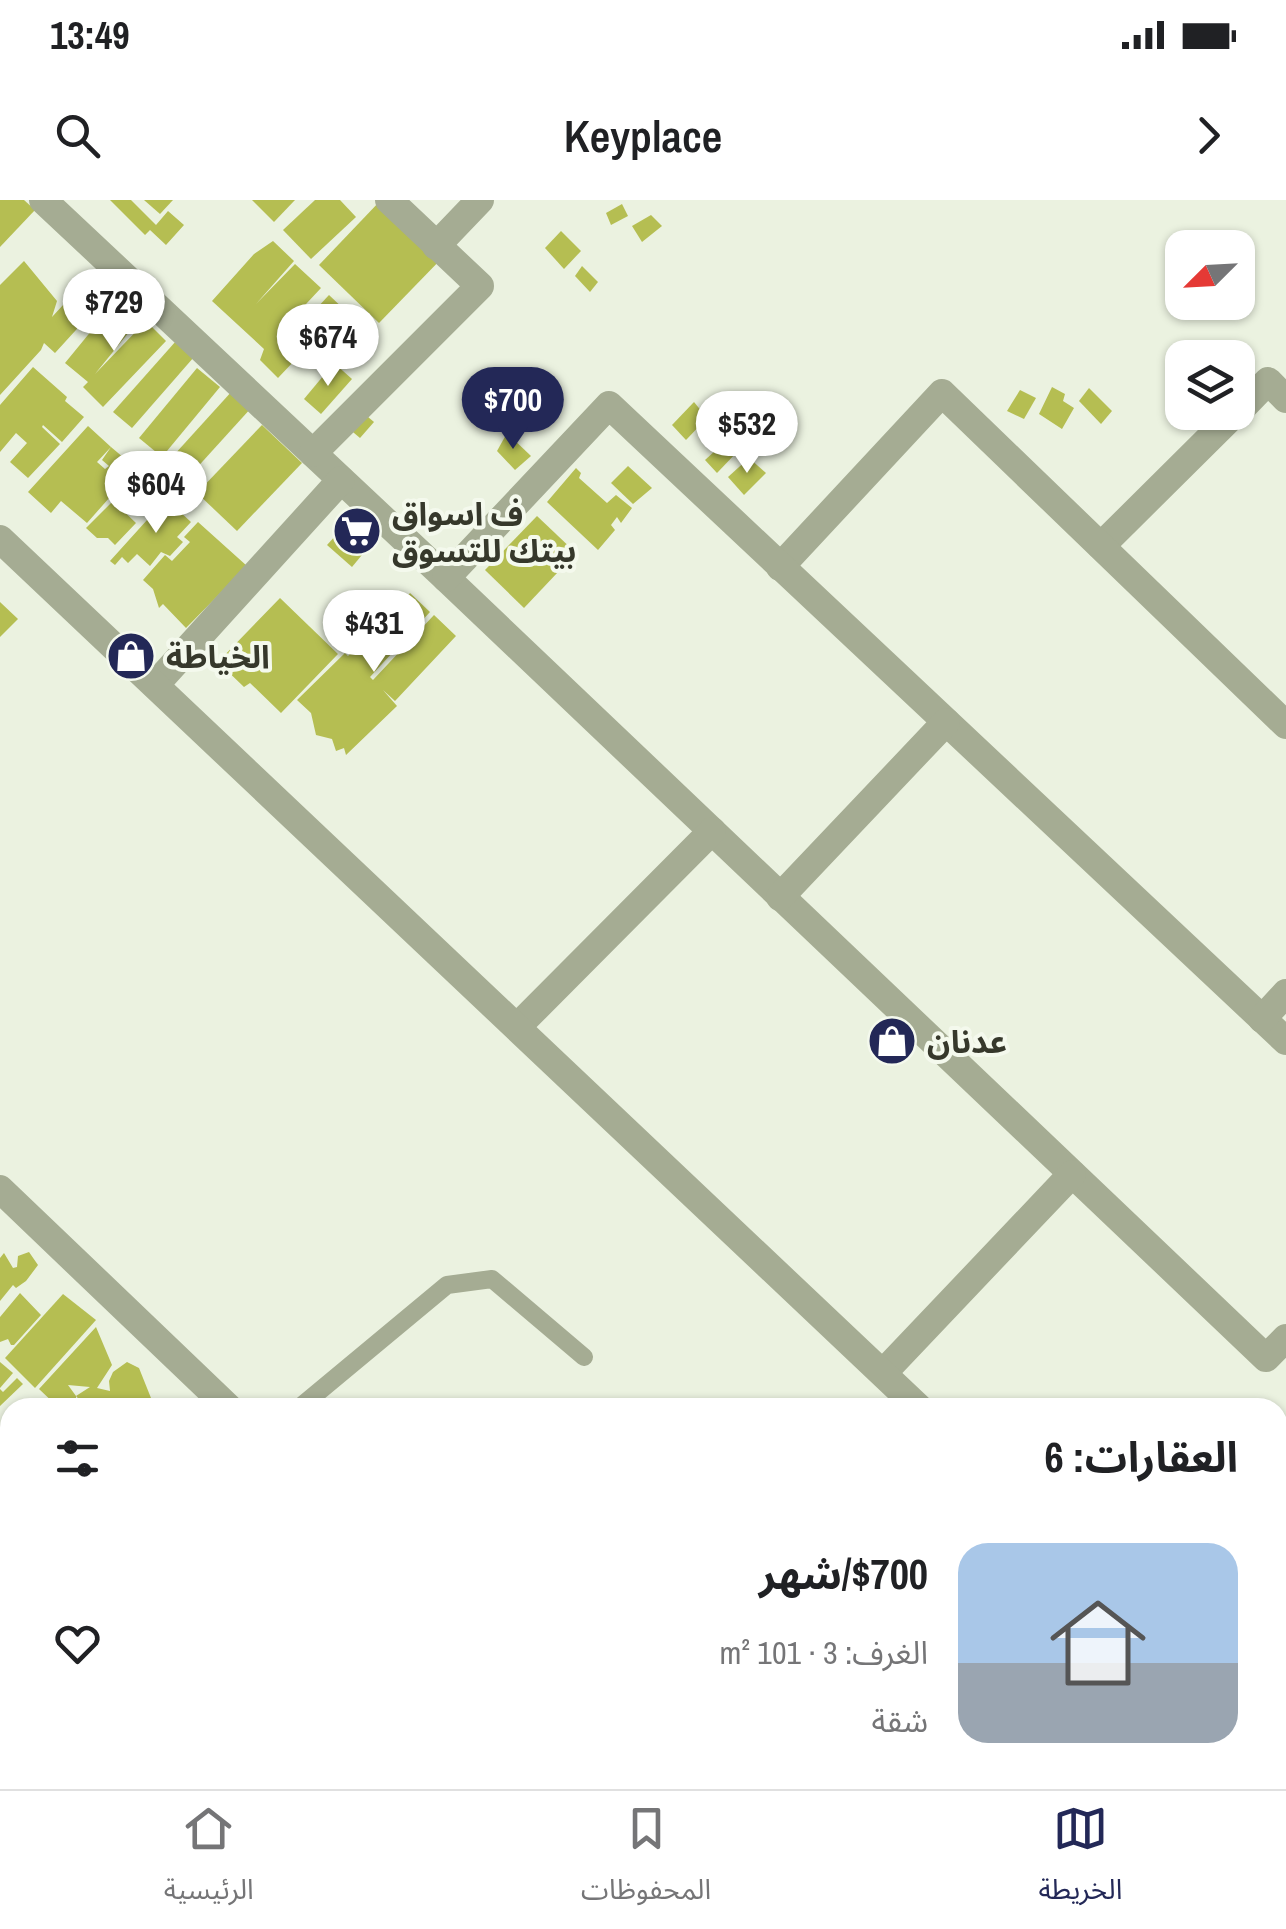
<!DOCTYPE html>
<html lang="ar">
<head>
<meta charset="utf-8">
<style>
	body { margin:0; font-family:"Archivo Narrow","Noto Sans Arabic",sans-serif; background:#f6f6f6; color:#202124; direction:rtl; height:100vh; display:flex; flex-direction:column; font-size:38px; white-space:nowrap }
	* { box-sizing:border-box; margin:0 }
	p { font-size:32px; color:#757577 }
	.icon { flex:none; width:55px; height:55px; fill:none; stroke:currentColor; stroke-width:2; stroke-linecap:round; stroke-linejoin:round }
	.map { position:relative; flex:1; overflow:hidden; direction:ltr }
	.sheet { position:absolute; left:0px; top:1198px; width:1288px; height:392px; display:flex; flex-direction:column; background:#fff; border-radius:30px 30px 0 0; box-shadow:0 2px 8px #0004; direction:rtl }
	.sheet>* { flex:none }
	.needle { width:65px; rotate:246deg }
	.fabs { position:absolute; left:1165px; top:30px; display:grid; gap:20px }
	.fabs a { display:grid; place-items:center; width:90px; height:90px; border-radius:20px; background:#fff; box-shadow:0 2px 8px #0004; font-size:50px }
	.price { position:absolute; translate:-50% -85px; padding:0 22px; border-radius:35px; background:#fff; color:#222; font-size:32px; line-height:65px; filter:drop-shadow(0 2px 5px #0008) }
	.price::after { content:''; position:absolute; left:50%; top:60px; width:30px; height:22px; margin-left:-15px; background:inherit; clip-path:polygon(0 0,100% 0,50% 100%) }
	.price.on { background:#232857; color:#fff }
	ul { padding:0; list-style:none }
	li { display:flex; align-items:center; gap:30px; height:250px; padding:0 50px }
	li span { display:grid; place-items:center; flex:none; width:280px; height:200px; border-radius:30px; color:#555 }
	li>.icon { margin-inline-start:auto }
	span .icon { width:120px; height:120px; fill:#fffc; stroke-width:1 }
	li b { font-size:42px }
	h2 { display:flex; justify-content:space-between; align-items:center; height:120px; padding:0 50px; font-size:42px }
	.status { display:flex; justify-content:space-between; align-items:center; height:70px; padding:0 50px; background:#fff; direction:ltr }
	.status svg { height:28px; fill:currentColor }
	header { display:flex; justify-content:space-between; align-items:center; height:130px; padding:0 50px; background:#fff; font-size:45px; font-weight:600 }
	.tab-bar { display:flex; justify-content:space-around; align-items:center; height:140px; border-top:2px solid #e0e0e0; background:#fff; font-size:28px; color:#757577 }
	.tab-bar a { display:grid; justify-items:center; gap:5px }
	.tab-bar .on { color:#232857 }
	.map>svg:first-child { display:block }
	.building { fill:#b5be52 }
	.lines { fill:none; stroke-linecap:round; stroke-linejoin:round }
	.service { stroke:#a5ac93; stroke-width:18 }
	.minor { stroke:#a5ac93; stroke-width:28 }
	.tertiary { stroke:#a5ac93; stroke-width:28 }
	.labels { text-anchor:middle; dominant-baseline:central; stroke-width:8; stroke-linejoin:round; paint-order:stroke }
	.poi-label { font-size:32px; font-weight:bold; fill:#36382b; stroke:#f4f9ed; text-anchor:start }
</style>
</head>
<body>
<div class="status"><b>13:49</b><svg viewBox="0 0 49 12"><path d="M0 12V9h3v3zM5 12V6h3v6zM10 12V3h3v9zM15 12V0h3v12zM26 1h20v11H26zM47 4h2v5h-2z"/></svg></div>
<header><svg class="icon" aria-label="forward" viewBox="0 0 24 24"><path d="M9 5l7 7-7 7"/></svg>Keyplace<svg class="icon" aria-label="search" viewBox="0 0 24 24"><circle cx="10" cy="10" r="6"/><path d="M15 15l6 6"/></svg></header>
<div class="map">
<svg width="1286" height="1589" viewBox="0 0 1286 1589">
	<rect width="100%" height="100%" fill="#ebf2e0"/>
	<g class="building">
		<path d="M0,0H24L35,10L0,47Z"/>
		<path d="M110,0H131L156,25L168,11L184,25L166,45L150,30L145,35Z"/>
		<path d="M144,0H173L160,14Z"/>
		<path d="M252,0H295L274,22Z"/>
		<path d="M315,0H340L356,17L311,59L283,30Z"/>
		<path d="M381,0L446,54L379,123L319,65Z"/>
		<path d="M622,4L628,16L611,25L606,13Z"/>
		<path d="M651,15L662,26L642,42L632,26Z"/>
		<path d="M561,31L581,51L564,69L545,48Z"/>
		<path d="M273,41L294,61L256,104L295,64L321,88L292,119L314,140L278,178L260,160L264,149L212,101L254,54Z"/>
		<path d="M24,61L57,101L52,117L87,79L106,97L55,153L44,143L41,150L0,195V85Z"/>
		<path d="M582,66L598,82L590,92L575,76Z"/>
		<path d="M329,95L366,130L339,159L302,124Z"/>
		<path d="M115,102L138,121L95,174L146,121L166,141L103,207L83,187L88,182L65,163Z"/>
		<path d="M176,141L194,157L132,228L113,212Z"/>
		<path d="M334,163L352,179L321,214L304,199Z"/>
		<path d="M33,167L67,197L65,201L84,217L62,242L43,225L42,227L60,244L28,278L10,262L27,243L16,233L0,252V205Z"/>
		<path d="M197,168L220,187L162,257L139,238Z"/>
		<path d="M1052,187L1065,194L1063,201L1074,208L1062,229L1039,214Z"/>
		<path d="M1089,188L1112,211L1101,224L1079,201Z"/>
		<path d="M233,190L252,207L183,283L164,266Z"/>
		<path d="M1020,190L1036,198L1024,219L1007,211Z"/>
		<path d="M694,202L707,218L686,240L672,225Z"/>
		<path d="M361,211L374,222L360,238L347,227Z"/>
		<path d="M262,225L302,263L237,331L197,293Z"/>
		<path d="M88,226L111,247L97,262L105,269L109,266L102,260L111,247L137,269L141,266L166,289L148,308L143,304L139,309L128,313L110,297L87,323L61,301L51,313L28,292Z"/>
		<path d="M507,233L531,256L515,270L497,251Z"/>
		<path d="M728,239L738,251L717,273L705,260Z"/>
		<path d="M749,258L766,273L744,295L728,277Z"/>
		<path d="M628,266L652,288L633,304L611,283Z"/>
		<path d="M576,268L581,273L579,278L607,303L616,295L632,308L621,323L617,317L611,325L615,330L598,350L547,302Z"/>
		<path d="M166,299L191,322L177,337L183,342L170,356L161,352L150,366L137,354L128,363L122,357L115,365L110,361Z"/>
		<path d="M113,301L136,323L115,345L108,338H97L86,328Z"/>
		<path d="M537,316L576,353L524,408L485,370Z"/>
		<path d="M198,322L247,366L186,428L163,404L159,408L153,389L143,380L165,355L172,361L190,342L184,337Z"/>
		<path d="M347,323L371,344L352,367L327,345Z"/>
		<path d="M410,393L430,412L370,477L373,480L434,415L456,436L395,501L383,490L397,506L346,555L344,548L336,551L332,539L316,535L311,513L297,500L345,453L348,456L368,435L365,432L376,420L381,422L390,409L395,410Z"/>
		<path d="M280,398L338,454L281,513L250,483L244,487L218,462Z"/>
		<path d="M0,402L18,419L0,437Z"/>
		<path d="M29,1052L38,1065L26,1081L16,1088L13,1085L0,1101V1058L4,1053L13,1068L17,1067L18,1056Z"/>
		<path d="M20,1093L41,1115L14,1145H11L8,1139L0,1142V1117Z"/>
		<path d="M63,1094L96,1120L35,1188L5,1158Z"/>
		<path d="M96,1127L112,1165L97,1188L110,1191L109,1181L113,1172L127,1162L139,1168L155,1208H87L76,1196L90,1187L68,1185L76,1196V1208H70L67,1202L59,1208L39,1189Z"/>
		<path d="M0,1162L13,1173L0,1188Z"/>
		<path d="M17,1178L23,1184L0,1206V1189L3,1192Z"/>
		<path d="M10,1255V1284L7,1287L0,1280V1264Z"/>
	</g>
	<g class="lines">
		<g class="service">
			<path d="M299,1208L447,1085L492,1079L584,1157"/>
			<path d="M1097,1580L1106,1589"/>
		</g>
		<g class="minor">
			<path d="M43,0L446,378L1266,1158L1286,1138"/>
			<path d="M436,46L480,0"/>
			<path d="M1238,212L1268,181L1286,199"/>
			<path d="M313,253L480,86L389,0"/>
			<path d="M1101,346L1236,212"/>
			<path d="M780,367L942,193L1286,525"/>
			<path d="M446,378L609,205L1286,841"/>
			<path d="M155,485L341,280"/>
			<path d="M780,697L946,522"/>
			<path d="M1262,819L1286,793"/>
			<path d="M517,827L712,631"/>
			<path d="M0,989L229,1208"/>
			<path d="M883,1173L1072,974"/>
			<path d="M0,1377L10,1386"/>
			<path d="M0,1507L10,1497"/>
			<path d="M440,1580V1589"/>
		</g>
		<g class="tertiary">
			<path d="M0,339L919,1208"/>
			<path d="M1278,1521L1286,1513"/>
			<path d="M1278,1546L1286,1555"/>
		</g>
	</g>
	<defs>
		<g id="supermarket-disc" transform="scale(2.5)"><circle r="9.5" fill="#232857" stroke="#f4f9ed"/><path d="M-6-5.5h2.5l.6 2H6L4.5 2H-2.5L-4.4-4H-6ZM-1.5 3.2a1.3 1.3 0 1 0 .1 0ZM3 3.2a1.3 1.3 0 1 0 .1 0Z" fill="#fff"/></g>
		<g id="shop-disc" transform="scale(2.5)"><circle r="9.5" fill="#232857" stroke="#f4f9ed"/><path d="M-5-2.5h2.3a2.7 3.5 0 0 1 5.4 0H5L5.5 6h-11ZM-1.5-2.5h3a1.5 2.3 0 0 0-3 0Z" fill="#fff"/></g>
	</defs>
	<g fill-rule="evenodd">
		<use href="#supermarket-disc" x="357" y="331"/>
		<use href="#shop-disc" x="131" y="456"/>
		<use href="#shop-disc" x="892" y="841"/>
	</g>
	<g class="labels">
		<g class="poi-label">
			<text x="392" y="313">ف اسواق<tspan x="392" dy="37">بيتك للتسوق</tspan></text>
			<text x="166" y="456">الخياطة</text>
			<text x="927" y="841">عدنان</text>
		</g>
	</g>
</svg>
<div class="fabs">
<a><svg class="needle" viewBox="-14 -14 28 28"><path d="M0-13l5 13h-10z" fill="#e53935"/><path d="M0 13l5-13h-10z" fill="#757577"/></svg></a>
<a><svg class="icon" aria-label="layers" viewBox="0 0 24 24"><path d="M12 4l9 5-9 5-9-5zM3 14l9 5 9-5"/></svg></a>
</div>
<b class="price" style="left:114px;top:154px">$729</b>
<b class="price" style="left:328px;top:189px">$674</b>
<b class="price on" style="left:513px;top:252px">$700</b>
<b class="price" style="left:747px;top:276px">$532</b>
<b class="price" style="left:156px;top:336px">$604</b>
<b class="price" style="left:374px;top:475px">$431</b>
<section class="sheet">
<h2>العقارات: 6<svg class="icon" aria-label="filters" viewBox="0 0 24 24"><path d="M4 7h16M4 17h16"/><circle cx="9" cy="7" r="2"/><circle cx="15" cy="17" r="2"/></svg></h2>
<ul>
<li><span style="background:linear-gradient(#a9c7e8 60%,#9aa5b1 0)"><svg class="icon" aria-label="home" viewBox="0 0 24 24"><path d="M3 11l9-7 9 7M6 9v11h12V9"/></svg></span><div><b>$700/شهر</b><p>الغرف: 3 · 101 m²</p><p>شقة</p></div><svg class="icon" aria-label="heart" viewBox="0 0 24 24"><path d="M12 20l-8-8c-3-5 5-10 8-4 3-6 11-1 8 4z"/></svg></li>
</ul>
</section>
</div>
<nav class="tab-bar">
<a class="on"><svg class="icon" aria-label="map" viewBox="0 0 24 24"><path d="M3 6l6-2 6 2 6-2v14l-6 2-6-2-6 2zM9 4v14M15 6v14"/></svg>الخريطة</a>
<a><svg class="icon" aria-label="saved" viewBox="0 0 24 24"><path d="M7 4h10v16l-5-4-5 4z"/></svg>المحفوظات</a>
<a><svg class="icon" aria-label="home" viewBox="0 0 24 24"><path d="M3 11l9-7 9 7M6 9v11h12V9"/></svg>الرئيسية</a>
</nav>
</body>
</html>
